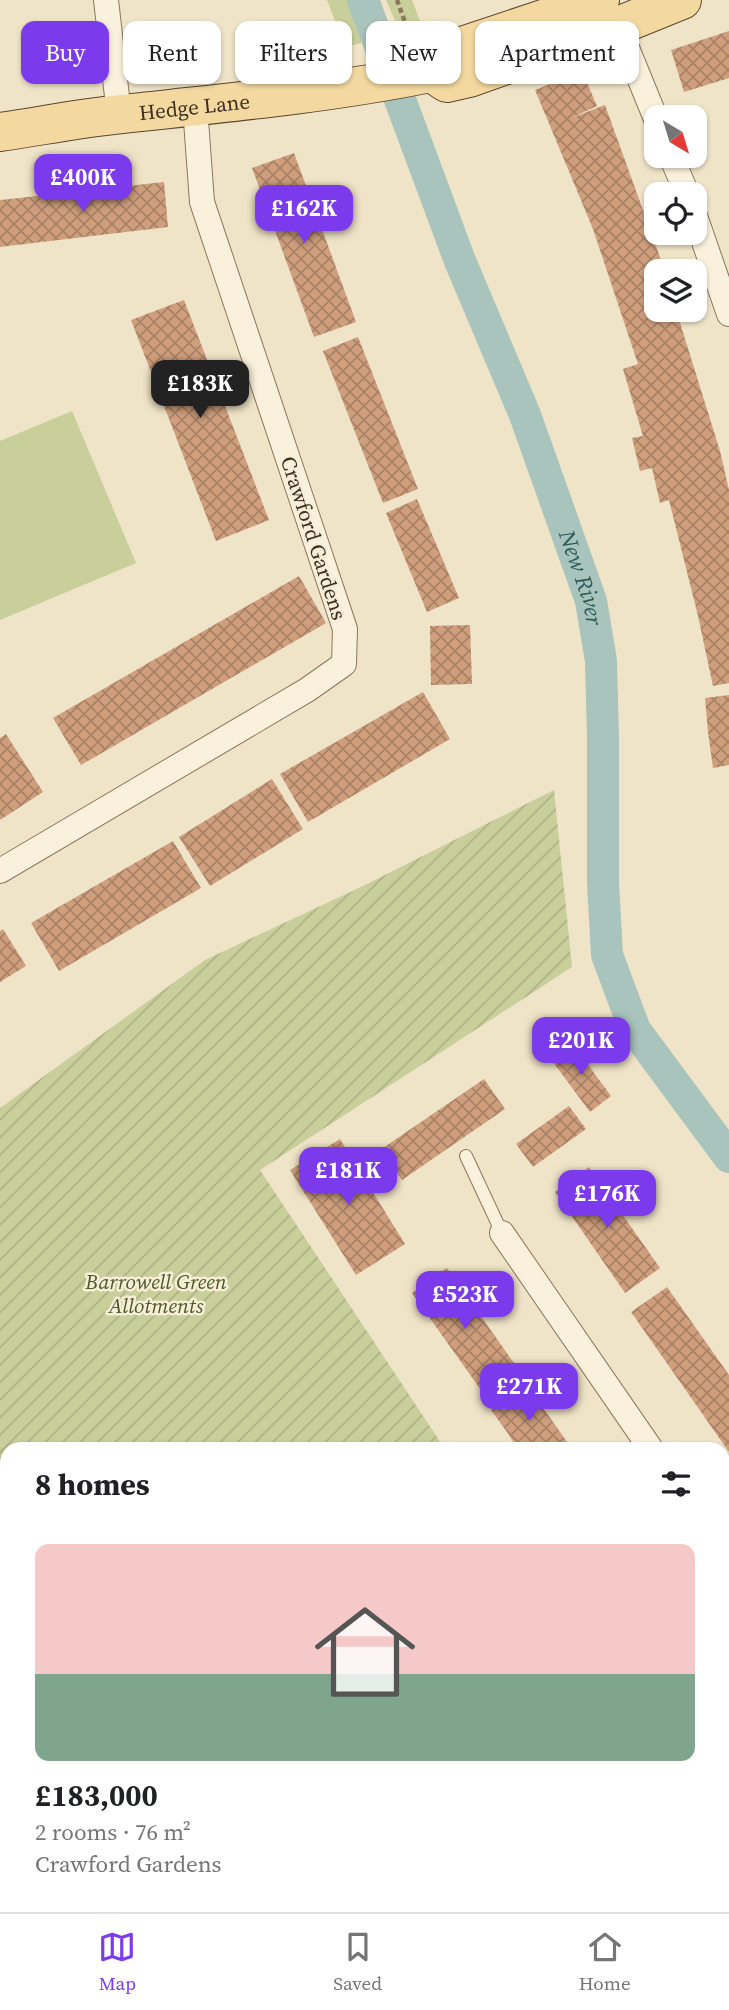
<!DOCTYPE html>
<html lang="en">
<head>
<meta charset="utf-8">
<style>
	body { margin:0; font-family:"Source Serif 4",serif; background:#f6f6f6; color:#202124; height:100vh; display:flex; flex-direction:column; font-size:26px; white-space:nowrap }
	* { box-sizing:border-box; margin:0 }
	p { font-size:23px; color:#757577 }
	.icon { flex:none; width:38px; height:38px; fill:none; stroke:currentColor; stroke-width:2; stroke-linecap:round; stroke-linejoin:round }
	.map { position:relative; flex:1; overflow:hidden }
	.details { position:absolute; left:0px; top:1442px; width:730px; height:471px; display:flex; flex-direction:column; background:#fff; border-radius:21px 21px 0 0; box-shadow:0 2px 5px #0004 }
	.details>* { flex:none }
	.guide { position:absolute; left:21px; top:21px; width:688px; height:63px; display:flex; gap:14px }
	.needle { width:46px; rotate:142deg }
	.fabs { position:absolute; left:644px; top:105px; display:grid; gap:14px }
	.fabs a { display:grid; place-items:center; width:63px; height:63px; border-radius:14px; background:#fff; box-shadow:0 2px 5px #0004; font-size:35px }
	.price { position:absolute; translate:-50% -60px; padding:0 16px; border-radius:14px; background:#7c3aed; color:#fff; font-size:23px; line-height:46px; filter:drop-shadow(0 2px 4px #0008) }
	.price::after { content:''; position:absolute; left:50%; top:42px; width:21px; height:16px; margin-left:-10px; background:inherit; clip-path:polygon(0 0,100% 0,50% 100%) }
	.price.selected { background:#222; color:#fff }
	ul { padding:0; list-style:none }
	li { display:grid; align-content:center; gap:14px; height:371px; padding:0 35px }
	li span { display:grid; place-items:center; height:217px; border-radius:14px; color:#555 }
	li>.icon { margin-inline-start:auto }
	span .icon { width:126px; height:126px; fill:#fffc; stroke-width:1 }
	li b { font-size:30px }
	h2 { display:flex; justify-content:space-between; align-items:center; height:84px; padding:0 35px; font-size:30px }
	.tag { padding:0 24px; border-radius:14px; background:#fff; box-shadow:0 2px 5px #0004; font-size:24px; line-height:63px }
	.tag.selected { background:#7c3aed; color:#fff }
	.tab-bar { display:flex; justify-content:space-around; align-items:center; height:98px; border-top:2px solid #e0e0e0; background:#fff; font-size:19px; color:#757577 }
	.tab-bar a { display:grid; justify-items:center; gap:4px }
	.tab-bar .selected { color:#7c3aed }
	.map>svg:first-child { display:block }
	.grass { fill:#c9cf9b }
	.garden { fill:url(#garden-furrows) }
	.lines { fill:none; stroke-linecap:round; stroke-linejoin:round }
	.canal { stroke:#a9c4bc; stroke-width:32 }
	.building { fill:url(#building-cross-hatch) }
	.service-casing { stroke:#8d765c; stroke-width:14 }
	.minor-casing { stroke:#8d765c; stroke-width:26 }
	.primary-casing { stroke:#5b4430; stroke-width:40 }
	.path { stroke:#8d765c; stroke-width:4.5; stroke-dasharray:5 3.5; stroke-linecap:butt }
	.service { stroke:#faf1dc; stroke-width:12 }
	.minor { stroke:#faf1dc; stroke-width:24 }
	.primary { stroke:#f3d9a0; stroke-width:38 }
	.labels { text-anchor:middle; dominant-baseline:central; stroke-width:5; stroke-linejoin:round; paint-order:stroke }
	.street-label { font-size:21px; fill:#3d2e20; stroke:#f7eed8 }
	.park-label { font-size:21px; font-style:italic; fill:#4d5a26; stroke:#f7eed8 }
	.water-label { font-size:23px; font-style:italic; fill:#2f5d5a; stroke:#f7eed8 }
</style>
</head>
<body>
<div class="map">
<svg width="729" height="1912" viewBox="0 0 729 1912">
	<defs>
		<pattern id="garden-furrows" width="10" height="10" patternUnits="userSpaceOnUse" patternTransform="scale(1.75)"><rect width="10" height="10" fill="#c9cf9b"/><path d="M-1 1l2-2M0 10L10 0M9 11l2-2" fill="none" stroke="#aeb285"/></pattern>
		<pattern id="building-cross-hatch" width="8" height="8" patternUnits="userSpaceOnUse" patternTransform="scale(1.75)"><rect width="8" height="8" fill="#cf9f7d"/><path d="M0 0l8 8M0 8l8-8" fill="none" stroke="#a98266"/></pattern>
	</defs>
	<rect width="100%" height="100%" fill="#f0e4c8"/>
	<g class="grass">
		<path d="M327,0H347L362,43L345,47Z"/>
		<path d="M386,0H412L422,26L401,34Z"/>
		<path d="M72,411L136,563L0,620V441Z"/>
	</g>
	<g class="garden">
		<path d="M554,790L572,967L260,1170L445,1449H7V1906H164L151,1912H0V1108L205,960L363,886Z"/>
		<path d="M723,1887L729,1912H412L409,1906H723Z"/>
	</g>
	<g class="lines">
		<path class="canal" id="s1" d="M363,0L460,261L525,415L591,601L601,661L603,739V883L607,955L635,1030L729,1157"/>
	</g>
	<g class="building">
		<path d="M729,31V78L684,92L671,50Z"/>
		<path d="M582,71L597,106L571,118L605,105L665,271H656V310H676L720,451L729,490V683L713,686L698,616L669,500L660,503L652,468L640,471L632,438L643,436L623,369L638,364L593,229L535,90Z"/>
		<path d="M294,153L356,322L314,337L252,168Z"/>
		<path d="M164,182L168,227L0,247V200Z"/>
		<path d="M184,300L269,520L216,541L131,320Z"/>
		<path d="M358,337L418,489L383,503L323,351Z"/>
		<path d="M417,499L459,598L427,612L386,513Z"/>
		<path d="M299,576L326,623L81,765L53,718Z"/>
		<path d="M470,625L472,684L431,685L430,626Z"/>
		<path d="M423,692L450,739L308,822L280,774Z"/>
		<path d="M729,695V765L713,768L708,732L705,698Z"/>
		<path d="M6,734L43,792L0,820V738Z"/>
		<path d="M272,779L303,829L210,886L179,837Z"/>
		<path d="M173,841L201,888L59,971L31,923Z"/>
		<path d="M3,929L26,966L0,982V931Z"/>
		<path d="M572,1043L611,1096L590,1112L550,1058Z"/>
		<path d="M484,1079L505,1109L402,1180L380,1150Z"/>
		<path d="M569,1106L586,1129L533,1167L516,1144Z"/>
		<path d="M340,1139L405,1244L356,1275L290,1170Z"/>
		<path d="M589,1167L660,1268L625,1293L555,1192Z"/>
		<path d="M447,1268L518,1369L483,1393L412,1293Z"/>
		<path d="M667,1287L729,1375V1452L631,1312Z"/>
		<path d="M527,1385L558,1429L572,1449H518L507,1432L491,1410Z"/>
		<path d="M729,1669V1736L725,1739L723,1736V1674Z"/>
	</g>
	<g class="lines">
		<g class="service-casing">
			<path id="service" d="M466,1156L502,1233"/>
		</g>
		<g class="minor-casing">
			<g id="minor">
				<path d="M106,0L119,114"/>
				<path d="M618,26L656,119"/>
				<path d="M671,156L687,194"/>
				<path d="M695,216L729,314"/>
				<path d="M0,871L307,690L344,664L345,629L202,202L195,107"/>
				<path d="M502,1233L651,1449"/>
				<path d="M723,1553L729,1563"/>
			</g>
		</g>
		<g class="primary-casing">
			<g id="primary">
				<path d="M430,72L447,83L469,78L618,26L682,0"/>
				<path id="s2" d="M0,132C41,126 81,118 122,114C224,103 325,94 425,74L430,72L439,58L459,47L600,0"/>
			</g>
		</g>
		<path class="path" d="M397,0L411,39"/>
		<use href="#service" class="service"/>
		<use href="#minor" class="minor"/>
		<use href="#primary" class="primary"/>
	</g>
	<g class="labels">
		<g class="street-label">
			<text stroke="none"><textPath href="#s2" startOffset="196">Hedge Lane</textPath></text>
			<text transform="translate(314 538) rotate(72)">Crawford Gardens</text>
		</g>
		<g class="park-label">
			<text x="156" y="1281">Barrowell Green<tspan x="156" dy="24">Allotments</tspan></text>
		</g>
		<g class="water-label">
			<text stroke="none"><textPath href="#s1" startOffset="618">New River</textPath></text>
		</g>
	</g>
</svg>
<div class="fabs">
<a><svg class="needle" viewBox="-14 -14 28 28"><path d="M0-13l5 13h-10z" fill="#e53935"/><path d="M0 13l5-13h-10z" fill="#757577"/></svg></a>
<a><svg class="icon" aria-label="locate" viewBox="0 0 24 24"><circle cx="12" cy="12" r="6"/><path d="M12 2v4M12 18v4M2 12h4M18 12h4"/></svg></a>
<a><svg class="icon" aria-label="layers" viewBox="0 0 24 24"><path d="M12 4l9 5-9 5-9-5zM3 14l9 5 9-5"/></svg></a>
</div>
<b class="price" style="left:83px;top:214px">£400K</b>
<b class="price" style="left:304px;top:245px">£162K</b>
<b class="price selected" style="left:200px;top:420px">£183K</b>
<b class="price" style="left:581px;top:1077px">£201K</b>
<b class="price" style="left:348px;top:1207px">£181K</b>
<b class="price" style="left:607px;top:1230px">£176K</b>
<b class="price" style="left:465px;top:1331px">£523K</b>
<b class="price" style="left:529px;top:1423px">£271K</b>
<div class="guide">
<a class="tag selected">Buy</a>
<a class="tag">Rent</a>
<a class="tag">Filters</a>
<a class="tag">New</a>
<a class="tag">Apartment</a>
</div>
<section class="details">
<h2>8 homes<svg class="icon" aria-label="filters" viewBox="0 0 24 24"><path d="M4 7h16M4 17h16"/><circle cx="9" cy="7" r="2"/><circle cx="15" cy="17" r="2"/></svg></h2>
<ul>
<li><span style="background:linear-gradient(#f6c9c9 60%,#7fa58c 0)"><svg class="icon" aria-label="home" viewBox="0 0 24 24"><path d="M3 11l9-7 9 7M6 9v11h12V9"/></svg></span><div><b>£183,000</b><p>2 rooms · 76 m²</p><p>Crawford Gardens</p></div></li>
</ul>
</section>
</div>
<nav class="tab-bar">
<a class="selected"><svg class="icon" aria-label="map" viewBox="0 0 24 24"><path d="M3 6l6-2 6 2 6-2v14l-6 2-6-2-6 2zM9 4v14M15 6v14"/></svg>Map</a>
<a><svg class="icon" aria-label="saved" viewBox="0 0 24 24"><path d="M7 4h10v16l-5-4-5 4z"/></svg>Saved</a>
<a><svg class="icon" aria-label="home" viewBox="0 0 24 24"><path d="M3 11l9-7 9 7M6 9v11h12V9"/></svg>Home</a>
</nav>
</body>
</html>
